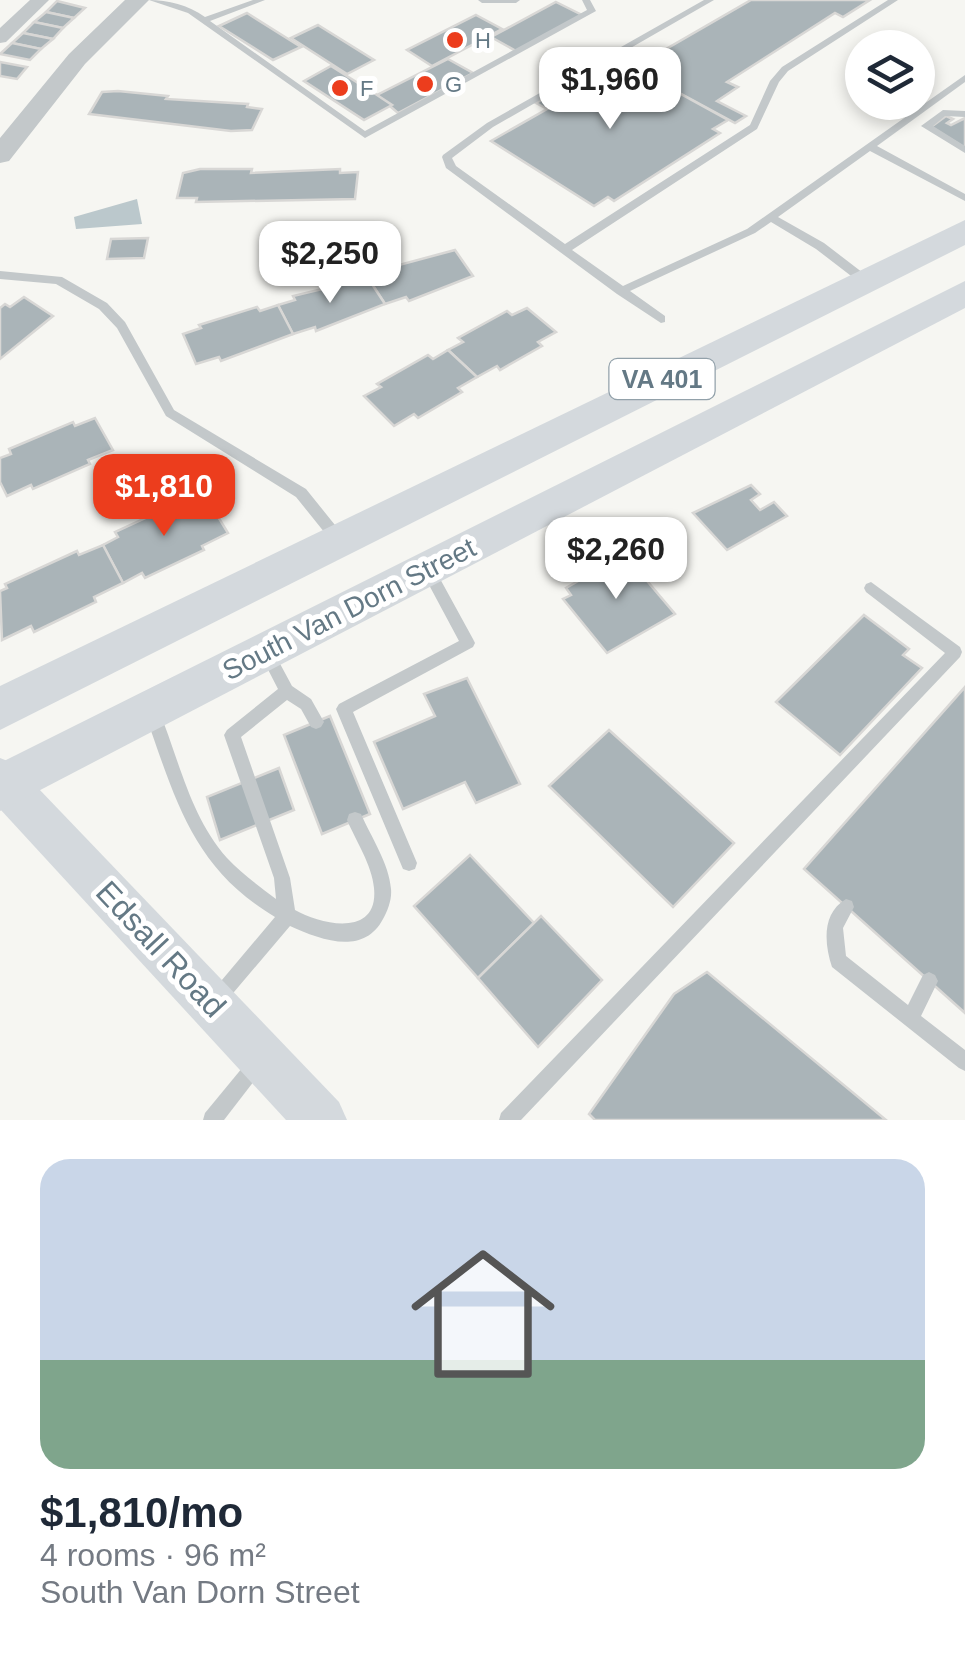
<!DOCTYPE html>
<html lang="en">
<head>
<meta charset="utf-8">
<style>
	body { margin:0; font-family:Helvetica,sans-serif; background:#f6f6f7; color:#1f2937; height:100vh; display:flex; flex-direction:column; font-size:38px; white-space:nowrap }
	* { box-sizing:border-box; margin:0 }
	p { font-size:32px; color:#747a83 }
	.icon { flex:none; width:55px; height:55px; fill:none; stroke:currentColor; stroke-width:2; stroke-linecap:round; stroke-linejoin:round }
	.map { position:relative; height:1120px; overflow:hidden }
	.panel { display:flex; flex-direction:column; background:#fff; flex:1 }
	.panel>* { flex:none }
	.tools { position:absolute; left:845px; top:30px; display:grid; gap:20px }
	.tools a { display:grid; place-items:center; width:90px; height:90px; border-radius:50%; background:#fff; box-shadow:0 5px 15px #0003; font-size:50px }
	.price { position:absolute; translate:-50% -85px; padding:0 22px; border-radius:20px; background:#fff; color:#222; font-size:32px; line-height:65px; filter:drop-shadow(0 2px 5px #0008) }
	.price::after { content:''; position:absolute; left:50%; top:60px; width:30px; height:22px; margin-left:-15px; background:inherit; clip-path:polygon(0 0,100% 0,50% 100%) }
	.price.active { background:#ec3d1d; color:#fff }
	ul { padding:0; list-style:none }
	li { display:grid; align-content:center; gap:20px; height:530px; padding:0 40px }
	li span { display:grid; place-items:center; height:310px; border-radius:30px; color:#555 }
	li>.icon { margin-inline-start:auto }
	span .icon { width:180px; height:180px; fill:#fffc; stroke-width:1 }
	li b { font-size:42px }
	.map>svg:first-child { display:block }
	.water { fill:#bbc8cc }
	.building { fill:#aab4b8; stroke:#d8d7d5; stroke-width:2.5 }
	.lines { fill:none; stroke-linecap:round; stroke-linejoin:round }
	.service { fill:#c3c8ca; fill-rule:evenodd }
	.minor { fill:#c3c8ca; fill-rule:evenodd }
	.tertiary { fill:#c3c8ca; fill-rule:evenodd }
	.secondary { fill:#d4d9dd; fill-rule:evenodd }
	.primary { fill:#d4d9dd; fill-rule:evenodd }
	.poi-dot { fill:#ec3d1d; stroke:#fff; stroke-width:4 }
	.labels { text-anchor:middle; dominant-baseline:central; stroke-width:10; stroke-linejoin:round; paint-order:stroke }
	.far-poi-label { font-size:22px; fill:#647985; stroke:#fff; text-anchor:start }
	.shield { fill:#fff; stroke:#92a1aa; stroke-width:2.5 }
	.shield-label { font-size:25px; font-weight:bold; fill:#647985 }
	.street-label { font-size:28px; fill:#647985; stroke:#fff }
	.near-street-label { font-size:32px; fill:#647985; stroke:#fff }
</style>
</head>
<body>
<div class="map">
<svg width="965" height="1120" viewBox="0 0 965 1120">
	<rect width="100%" height="100%" fill="#f6f6f2"/>
	<path class="water" d="M137,199L142,224L76,229L74,217Z"/>
	<g class="building">
		<path d="M751,0H870L843,17L835,13L727,82L738,87L717,101L746,116L735,123L626,64L652,49L659,53Z"/>
		<path d="M57,1L85,8L74,18L46,12Z"/>
		<path d="M556,2L582,15L516,51L491,37Z"/>
		<path d="M46,12L74,18L63,28L34,22Z"/>
		<path d="M247,13L301,47L273,60L219,26Z"/>
		<path d="M476,15L502,29L432,66L407,50Z"/>
		<path d="M34,22L63,28L53,39L23,33Z"/>
		<path d="M318,25L374,60L347,74L291,38Z"/>
		<path d="M23,33L53,39L41,49L12,43Z"/>
		<path d="M12,43L41,49L30,60L0,54Z"/>
		<path d="M615,58L728,120L713,129L720,133L614,201L608,197L594,206L491,141L547,109L536,103Z"/>
		<path d="M448,59L473,73L398,113L377,95Z"/>
		<path d="M0,62L27,67L17,79L0,76Z"/>
		<path d="M331,66L377,95L392,105L364,120L304,81Z"/>
		<path d="M118,91L168,96L166,99L248,104L247,107L262,109L252,130L231,131L89,114L102,92Z"/>
		<path d="M946,116L953,119L947,123L951,125L965,118V148L931,127Z"/>
		<path d="M200,169H252L251,173L340,169V173L358,172L355,199L196,202L197,198H177L183,173Z"/>
		<path d="M148,238L144,258L107,259L111,239Z"/>
		<path d="M455,250L473,276L409,301L406,297L385,304L368,278L386,273L384,269Z"/>
		<path d="M368,278L385,304L316,331L315,327L293,334L278,305L295,300L293,296Z"/>
		<path d="M24,297L53,316L0,359V308L5,304L10,307Z"/>
		<path d="M278,305L293,334L221,361L219,357L196,364L183,334L201,328L199,325L257,307L260,311Z"/>
		<path d="M527,308L556,332L538,342L542,346L500,370L497,366L477,377L448,350L463,342L458,338L507,311L512,315Z"/>
		<path d="M448,350L477,377L458,388L462,392L418,418L414,414L394,426L364,396L381,387L377,384L428,355L433,359Z"/>
		<path d="M95,418L113,450L88,460L90,464L33,489L31,485L7,496L0,482V458L11,454L9,449L73,422L75,426Z"/>
		<path d="M751,485L760,494L751,500L760,510L774,502L787,516L727,550L693,513Z"/>
		<path d="M206,497L228,533L202,546L204,550L145,578L142,573L123,583L103,545L118,537L115,532L180,502L183,507Z"/>
		<path d="M103,545L123,583L94,597L96,602L34,632L31,626L2,640L0,591L7,588L5,584L77,551L79,555Z"/>
		<path d="M620,549L675,614L607,653L563,599L571,595L566,588L594,572L589,566Z"/>
		<path d="M864,615L909,649L903,655L922,668L840,755L776,702Z"/>
		<path d="M467,678L520,784L476,803L465,782L403,809L374,742L435,716L424,694Z"/>
		<path d="M965,687V1013L804,869Z"/>
		<path d="M330,716L370,814L322,834L284,735Z"/>
		<path d="M609,730L734,843L673,907L549,786Z"/>
		<path d="M279,768L294,810L220,840L207,797Z"/>
		<path d="M470,855L534,923L478,978L414,906Z"/>
		<path d="M541,916L602,980L538,1047L478,978Z"/>
		<path d="M707,972L886,1120H595L589,1114L674,994Z"/>
	</g>
	<g class="lines">
		<g class="service">
			<path d="M149,0C168,0 188,5 205,17L253,0H265L210,21L365,131L587,10L582,0H590L596,11L365,138L188,13Z"/>
			<path d="M478,0H520L516,3H482Z"/>
			<path d="M704,0H714L493,127L452,158L456,166L565,244L750,125L770,81L782,67L888,0H898L788,71L779,82L757,129L572,250L623,286L747,229L965,75V82L877,146L965,194V201L870,151L778,217L824,243L867,276V282H859L816,249L771,222L755,233L630,291L665,316V322L661,323L617,294L446,168L442,157L443,155L487,123Z"/>
			<path d="M943,110L965,111V117L945,116L933,126L965,146V153L921,126Z"/>
			<path d="M0,271L62,277L107,303L125,322L174,410L306,489L343,535L345,539L343,543H333L296,497L166,416L117,328L99,309L56,284L0,279Z"/>
			<path d="M428,564L433,566L473,639L475,643L473,647L353,712L417,863L415,869L409,871L403,869L336,709L339,704L459,641L421,570L423,566Z"/>
			<path d="M871,582L960,647L962,652L960,657L521,1120H499L501,1113L945,653L866,592L864,588L866,584Z"/>
			<path d="M266,646L271,647L292,686L311,699L324,722L321,727L316,729L311,727L301,709L287,700L241,737L290,878L295,910C321,925 379,938 374,888C372,865 356,841 347,820L349,814L355,812L361,814C371,837 389,863 391,889C392,899 388,910 383,919C363,957 319,939 290,926L223,1005L217,1008L211,1005L208,999L211,993L275,917C191,867 175,797 144,711L147,706L152,704L157,706C179,758 189,815 227,858C242,874 259,886 276,899L274,878L224,735L227,730L278,689L259,652L261,647Z"/>
			<path d="M846,899L852,901L854,907L843,928L846,956L908,1005L923,975L929,972L935,975L938,981L921,1016L965,1050V1071L959,1068L832,967C824,943 822,913 846,899Z"/>
			<path d="M258,1053L264,1056L267,1062L264,1068L224,1120H203L205,1113L252,1056Z"/>
		</g>
		<path class="minor" d="M30,0H49L6,42L0,43V28Z"/>
		<path class="tertiary" d="M125,0H149L85,64L9,161L0,163V138L69,54Z"/>
		<path class="secondary" d="M0,758L15,764L339,1102L347,1120H286L0,809Z"/>
		<g class="primary">
			<path d="M965,220V245L0,730V686Z"/>
			<path d="M965,281V308L0,811V763Z"/>
		</g>
	</g>
	<g class="poi-dot">
		<circle cx="455" cy="40" r="10"/>
		<circle cx="425" cy="84" r="10"/>
		<circle cx="340" cy="88" r="10"/>
	</g>
	<g class="labels">
		<g class="far-poi-label">
			<text x="475" y="40">H</text>
			<text x="445" y="84">G</text>
			<text x="360" y="88">F</text>
		</g>
		<rect class="shield" x="609.5" y="359" width="105" height="40" rx="8"/>
		<g class="shield-label">
			<text x="662" y="379">VA 401</text>
		</g>
		<g class="street-label">
			<text transform="translate(349 609) rotate(-27)">South Van Dorn Street</text>
		</g>
		<g class="near-street-label">
			<text transform="translate(161 949) rotate(47)">Edsall Road</text>
		</g>
	</g>
</svg>
<div class="tools">
<a><svg class="icon" aria-label="layers" viewBox="0 0 24 24"><path d="M12 4l9 5-9 5-9-5zM3 14l9 5 9-5"/></svg></a>
</div>
<b class="price" style="left:610px;top:132px">$1,960</b>
<b class="price" style="left:330px;top:306px">$2,250</b>
<b class="price active" style="left:164px;top:539px">$1,810</b>
<b class="price" style="left:616px;top:602px">$2,260</b>
</div>
<section class="panel">
<ul>
<li><span style="background:linear-gradient(#c9d6e8 65%,#7fa58c 0)"><svg class="icon" aria-label="home" viewBox="0 0 24 24"><path d="M3 11l9-7 9 7M6 9v11h12V9"/></svg></span><div><b>$1,810/mo</b><p>4 rooms · 96 m²</p><p>South Van Dorn Street</p></div></li>
</ul>
</section>
</body>
</html>
